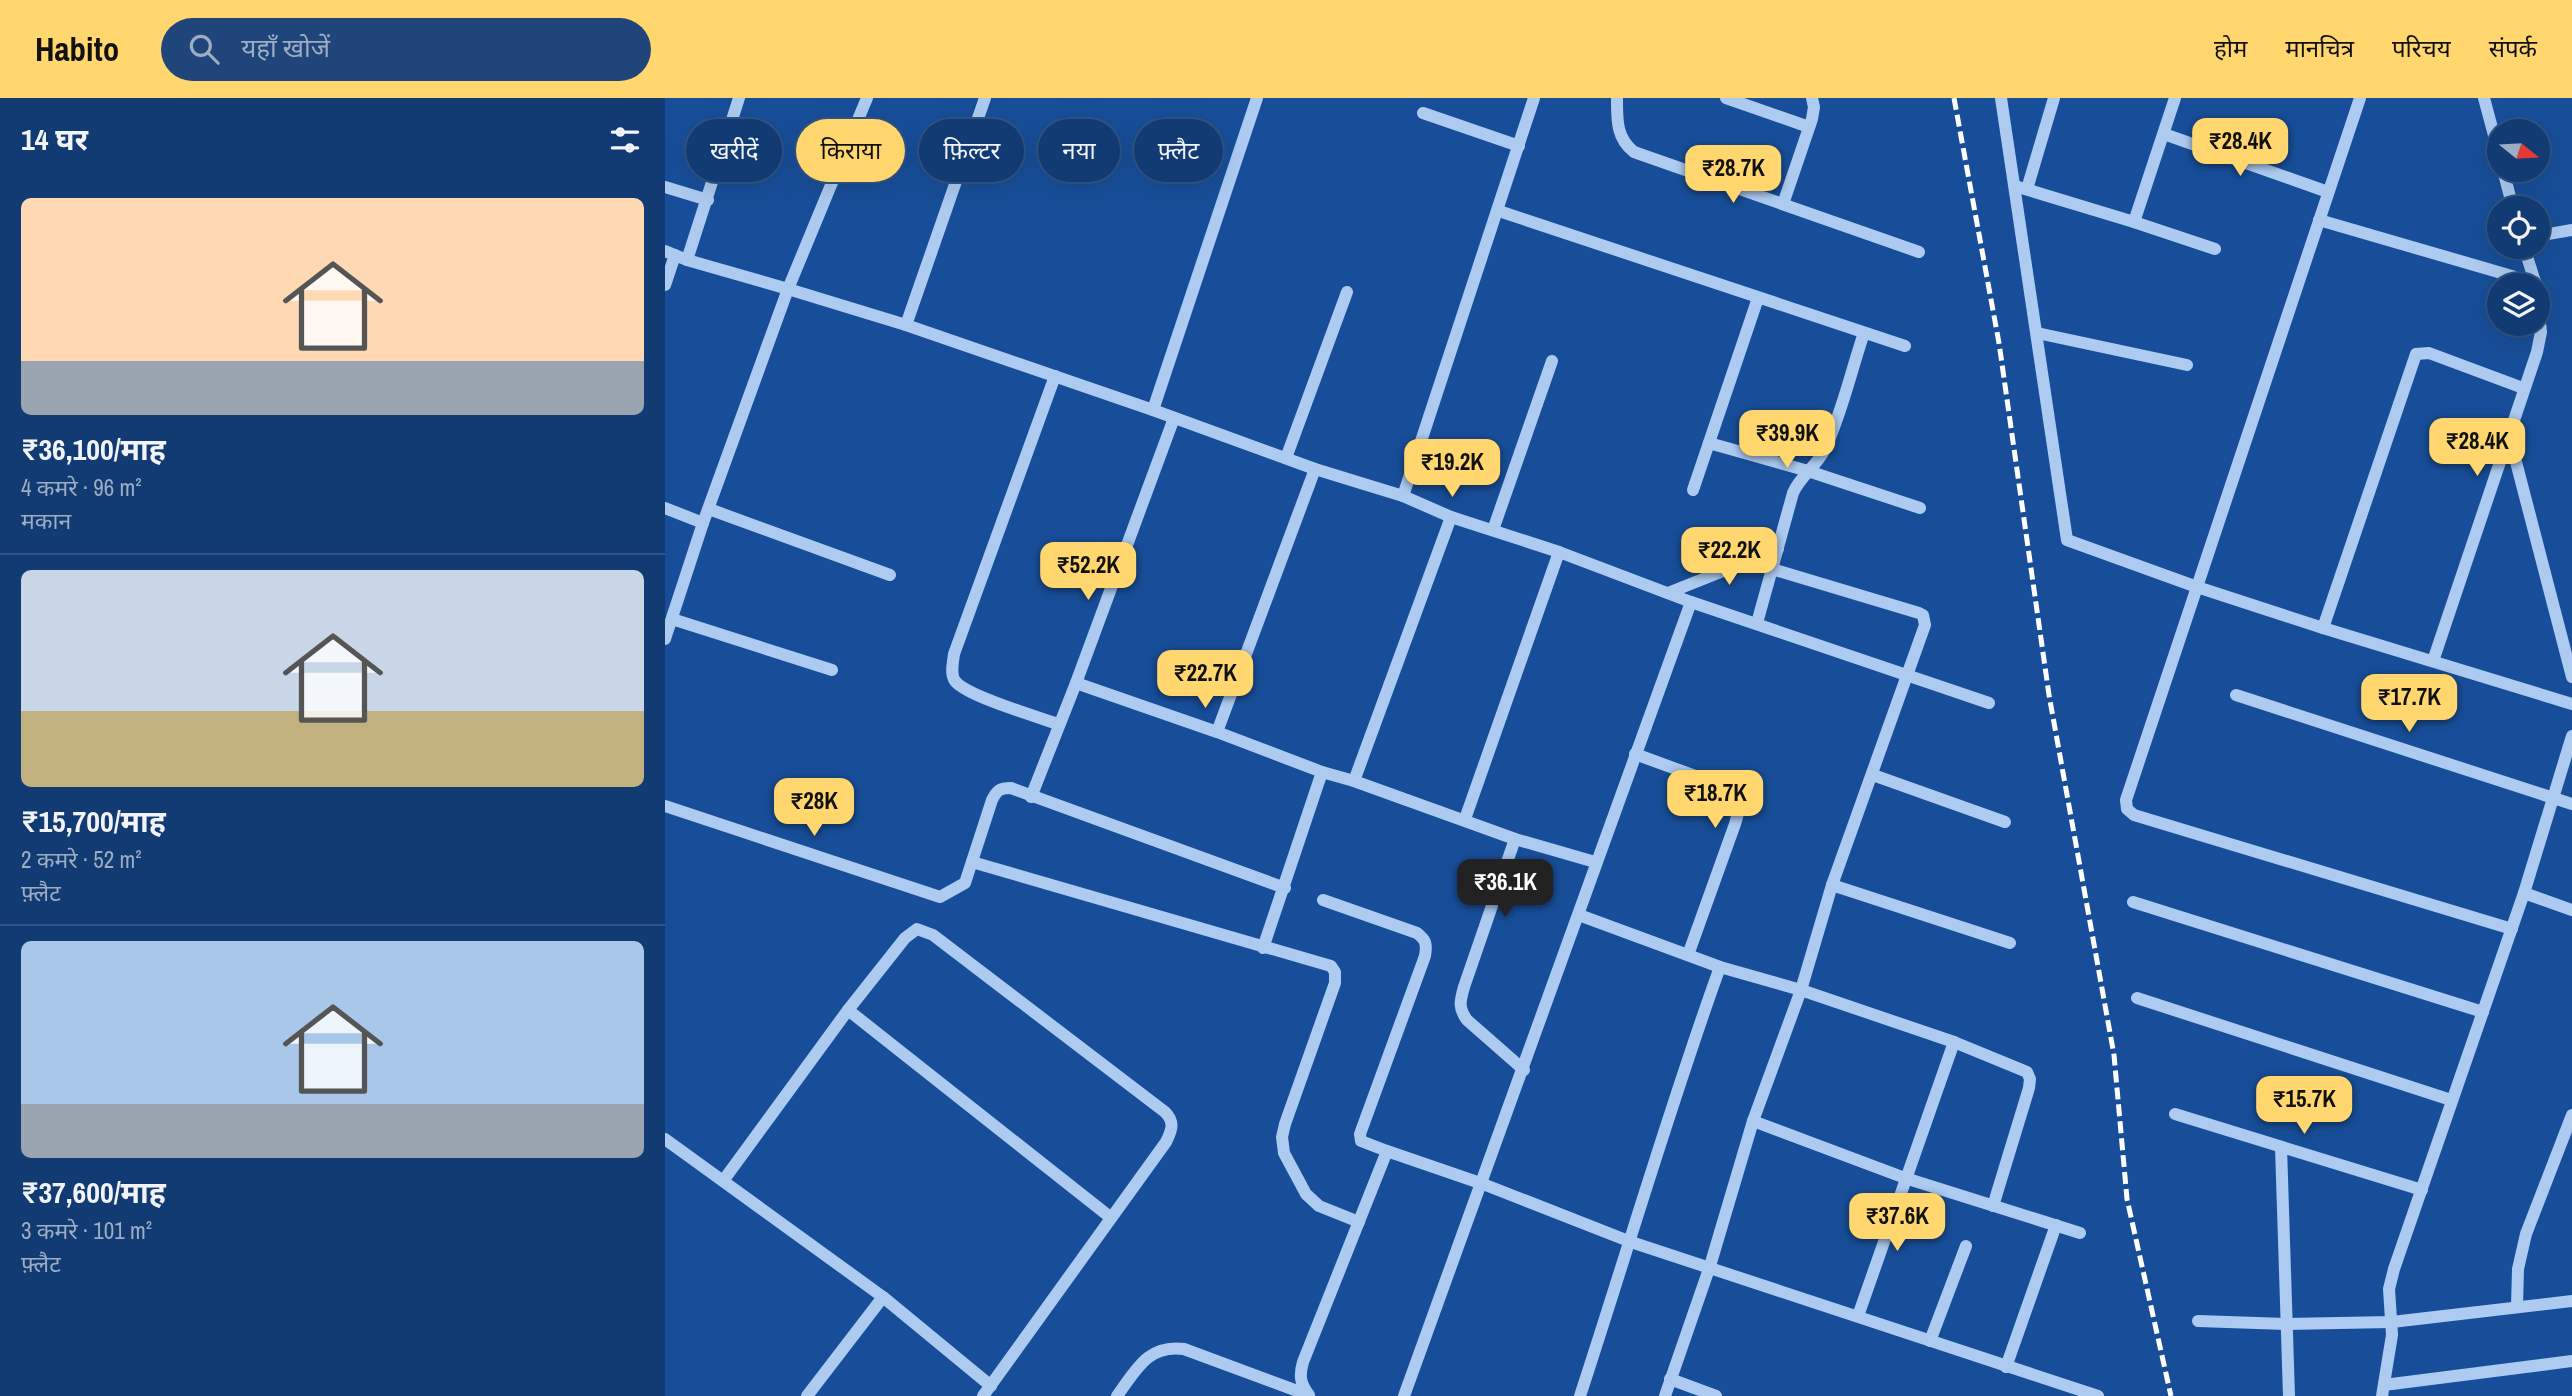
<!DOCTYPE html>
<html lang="hi">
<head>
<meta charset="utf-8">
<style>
	body { margin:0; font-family:"Archivo Narrow","Noto Sans Devanagari",sans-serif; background:#1f457b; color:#f1f3f6; height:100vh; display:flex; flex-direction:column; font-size:26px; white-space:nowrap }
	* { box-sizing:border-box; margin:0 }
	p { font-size:23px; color:#9cadc4 }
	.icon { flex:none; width:38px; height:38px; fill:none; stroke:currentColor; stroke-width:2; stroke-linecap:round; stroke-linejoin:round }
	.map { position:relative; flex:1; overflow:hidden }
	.sheet { display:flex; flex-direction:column; background:#123a73; width:665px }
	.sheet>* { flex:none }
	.banner { position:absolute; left:21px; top:21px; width:665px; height:63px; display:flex; gap:14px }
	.needle { width:46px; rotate:108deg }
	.fabs { position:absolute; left:1822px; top:21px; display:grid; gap:14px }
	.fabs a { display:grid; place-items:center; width:63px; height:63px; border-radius:50%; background:#123a73; box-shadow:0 7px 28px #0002,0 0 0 2px #315485; font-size:35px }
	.price { position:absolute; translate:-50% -60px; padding:0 16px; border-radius:14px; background:#ffd76e; color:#111; font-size:23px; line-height:46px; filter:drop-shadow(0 2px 4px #0008) }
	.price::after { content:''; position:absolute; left:50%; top:42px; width:21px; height:16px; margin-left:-10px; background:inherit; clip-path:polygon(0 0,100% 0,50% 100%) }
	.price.selected { background:#222; color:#fff }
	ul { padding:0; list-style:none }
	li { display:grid; align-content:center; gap:14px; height:371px; padding:0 21px }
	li+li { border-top:2px solid #315485 }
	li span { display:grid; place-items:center; height:217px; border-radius:10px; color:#555 }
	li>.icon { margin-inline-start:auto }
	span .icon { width:126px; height:126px; fill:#fffc; stroke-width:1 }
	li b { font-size:30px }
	h2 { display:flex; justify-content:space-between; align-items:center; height:84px; padding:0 21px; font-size:30px }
	.tag { padding:0 24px; border-radius:32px; background:#123a73; box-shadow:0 7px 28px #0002,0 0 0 2px #315485; font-size:24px; line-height:63px }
	.tag.selected { background:#ffd76e; color:#111 }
	header { display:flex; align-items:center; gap:42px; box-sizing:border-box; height:98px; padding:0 35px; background:#ffd76e; color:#111 }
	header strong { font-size:33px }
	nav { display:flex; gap:38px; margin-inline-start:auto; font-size:24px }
	.search { width:490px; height:63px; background:#1f457b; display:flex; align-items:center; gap:18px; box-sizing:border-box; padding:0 24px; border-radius:38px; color:#9cadc4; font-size:26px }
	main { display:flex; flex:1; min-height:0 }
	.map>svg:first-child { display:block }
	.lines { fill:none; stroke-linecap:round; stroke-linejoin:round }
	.minor { stroke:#adcbf1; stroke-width:12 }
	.rail { stroke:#fff; stroke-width:5; stroke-dasharray:12 5; stroke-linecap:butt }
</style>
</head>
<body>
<header>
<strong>Habito</strong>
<div class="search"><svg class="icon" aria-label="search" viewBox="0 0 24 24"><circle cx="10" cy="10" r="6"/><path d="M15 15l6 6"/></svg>यहाँ खोजें</div>
<nav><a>होम</a><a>मानचित्र</a><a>परिचय</a><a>संपर्क</a></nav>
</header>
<main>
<section class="sheet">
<h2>14 घर<svg class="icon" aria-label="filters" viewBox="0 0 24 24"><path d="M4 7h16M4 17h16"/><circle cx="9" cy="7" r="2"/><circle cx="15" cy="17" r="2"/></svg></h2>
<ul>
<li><span style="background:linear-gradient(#ffd9b3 75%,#9aa5b1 0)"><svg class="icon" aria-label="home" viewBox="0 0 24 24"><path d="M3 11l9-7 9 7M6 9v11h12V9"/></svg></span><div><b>₹36,100/माह</b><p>4 कमरे · 96 m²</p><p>मकान</p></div></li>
<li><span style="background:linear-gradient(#c9d6e8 65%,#c2b280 0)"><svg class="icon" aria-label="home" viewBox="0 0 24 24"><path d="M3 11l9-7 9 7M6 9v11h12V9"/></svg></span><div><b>₹15,700/माह</b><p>2 कमरे · 52 m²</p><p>फ़्लैट</p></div></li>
<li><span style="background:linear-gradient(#a9c7e8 75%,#9aa5b1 0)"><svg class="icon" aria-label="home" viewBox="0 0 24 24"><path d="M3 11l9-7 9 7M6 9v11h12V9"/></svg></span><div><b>₹37,600/माह</b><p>3 कमरे · 101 m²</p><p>फ़्लैट</p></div></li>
</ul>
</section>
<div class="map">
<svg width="1907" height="1298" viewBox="0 0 1907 1298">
	<rect width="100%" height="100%" fill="#184e99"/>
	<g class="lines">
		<g class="minor">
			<path d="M952,0C952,21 951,40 969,54L1254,154"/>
			<path d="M1061,0L1144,29"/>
			<path d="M1336,0L1402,442L1532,489L1658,530L1907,606"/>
			<path d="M1695,0L1461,702L1462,711L1469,717L1847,831"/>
			<path d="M1819,0L1834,56"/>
			<path d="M758,15L854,48"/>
			<path d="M1499,36L1663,94"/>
			<path d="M1838,72L1848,110"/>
			<path d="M1350,88L1469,124L1510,0"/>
			<path d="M0,89L43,102"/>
			<path d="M1362,91L1389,0"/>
			<path d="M1118,106L1147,21L1149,9L1147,0"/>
			<path d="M834,113L1240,248"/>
			<path d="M1654,122L1871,185"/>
			<path d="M1469,124L1550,151"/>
			<path d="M1872,138L1907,132"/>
			<path d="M1859,149L1871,187"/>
			<path d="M0,153L22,162L123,191L202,0"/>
			<path d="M22,162L74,0"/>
			<path d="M0,187L10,157"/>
			<path d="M241,227L320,0"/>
			<path d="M1372,235L1522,267"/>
			<path d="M390,278L289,556C288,565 285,576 290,583C301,598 373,619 393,626"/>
			<path d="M488,312L592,0"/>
			<path d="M1844,337L1907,579"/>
			<path d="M1044,345L1143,373L1255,410"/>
			<path d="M621,360L682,194"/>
			<path d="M1028,392L1093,200"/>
			<path d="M738,398L869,0"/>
			<path d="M0,410L38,425"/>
			<path d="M44,411L225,477"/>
			<path d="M828,432L887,263"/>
			<path d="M1003,495L1113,451"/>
			<path d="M7,521L167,572"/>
			<path d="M1092,525L1128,395C1135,378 1152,368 1160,351C1177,315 1186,273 1199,235"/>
			<path d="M1658,530L1751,256L1764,255L1858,290"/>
			<path d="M0,541L38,425L123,191L241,227L488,312L650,371L738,398L786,419L894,454L1026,504L1324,605"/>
			<path d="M1768,563L1872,254L1876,234L1872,199"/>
			<path d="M411,585L552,634L657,674"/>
			<path d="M1571,597L1907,706"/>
			<path d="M552,634L650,371"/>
			<path d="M970,656L1066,691L1072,698L1074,712L1070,726L1023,857"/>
			<path d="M1208,677L1340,724"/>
			<path d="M689,683L786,419"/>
			<path d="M366,699L411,585L509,320"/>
			<path d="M0,708L275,799L300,785L327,702C332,692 335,690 346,690L620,790"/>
			<path d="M800,721L894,454"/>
			<path d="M850,741L799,889C795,903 793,910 802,922L859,972"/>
			<path d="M307,764L666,868L670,874V885L620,1026L617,1039L619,1055L641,1096L654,1108L694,1124"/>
			<path d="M1167,787L1345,845"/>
			<path d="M1859,795L1907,812"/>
			<path d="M658,802L752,835C761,842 762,846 760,858L695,1036L696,1043L722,1053"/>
			<path d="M1468,804L1818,914"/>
			<path d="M914,817L1055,869L1136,892L1289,944L1362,974L1365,981L1364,990L1328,1108"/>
			<path d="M598,850L657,674L689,683L850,741L930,764"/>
			<path d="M1472,900L1786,1002"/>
			<path d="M183,912L445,1119"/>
			<path d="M1510,1016L1757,1092"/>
			<path d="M1088,1023L1240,1080L1415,1135"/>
			<path d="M0,1041L218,1199L326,1288"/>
			<path d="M1616,1049L1624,1298"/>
			<path d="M58,1083L183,912L240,840L252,831L268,837L500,1014C510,1024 507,1032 501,1044L318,1298"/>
			<path d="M1852,1208L1853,1171L1861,1136L1907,1017"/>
			<path d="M1193,1218L1289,944"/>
			<path d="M1533,1223L1621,1226L1727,1224L1907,1203"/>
			<path d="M1265,1243L1301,1148"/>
			<path d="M1341,1269L1391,1127"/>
			<path d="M1005,1281L1051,1298"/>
			<path d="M1719,1287L1907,1263"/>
			<path d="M644,1297C635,1285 634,1278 638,1264L722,1053L818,1086L966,1144L1433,1298"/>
			<path d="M142,1298L218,1199"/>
			<path d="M452,1298C471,1272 483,1246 519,1251L643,1297"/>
			<path d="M739,1298C837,1034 929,768 1026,504"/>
			<path d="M915,1298C962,1155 1004,1010 1055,869"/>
			<path d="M1000,1298L1045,1168L1088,1023L1136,892L1167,787L1260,527L1258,517L1254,515L1107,471"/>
			<path d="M1717,1298L1727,1237L1724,1191L1729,1171L1859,795L1907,638"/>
		</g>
		<path class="rail" d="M1289,0L1334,245L1384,597L1449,957L1462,1101L1506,1298"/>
	</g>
</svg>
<div class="fabs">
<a><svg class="needle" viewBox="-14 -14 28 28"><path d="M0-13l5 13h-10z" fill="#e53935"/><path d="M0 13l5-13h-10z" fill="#9cadc4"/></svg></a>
<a><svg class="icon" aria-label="locate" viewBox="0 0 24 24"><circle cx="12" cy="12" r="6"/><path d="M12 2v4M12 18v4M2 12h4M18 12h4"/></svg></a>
<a><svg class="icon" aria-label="layers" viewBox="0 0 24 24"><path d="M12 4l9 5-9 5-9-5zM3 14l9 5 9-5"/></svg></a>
</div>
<b class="price" style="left:1575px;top:80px">₹28.4K</b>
<b class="price" style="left:1068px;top:107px">₹28.7K</b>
<b class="price" style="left:1122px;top:372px">₹39.9K</b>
<b class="price" style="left:1812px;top:380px">₹28.4K</b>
<b class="price" style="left:787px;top:401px">₹19.2K</b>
<b class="price" style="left:1064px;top:489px">₹22.2K</b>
<b class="price" style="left:423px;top:504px">₹52.2K</b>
<b class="price" style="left:540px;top:612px">₹22.7K</b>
<b class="price" style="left:1744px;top:636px">₹17.7K</b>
<b class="price" style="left:1050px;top:732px">₹18.7K</b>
<b class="price" style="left:149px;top:740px">₹28K</b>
<b class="price selected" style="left:840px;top:821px">₹36.1K</b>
<b class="price" style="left:1639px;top:1038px">₹15.7K</b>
<b class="price" style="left:1232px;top:1155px">₹37.6K</b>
<div class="banner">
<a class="tag">खरीदें</a>
<a class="tag selected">किराया</a>
<a class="tag">फ़िल्टर</a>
<a class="tag">नया</a>
<a class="tag">फ़्लैट</a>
</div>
</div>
</main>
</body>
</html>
